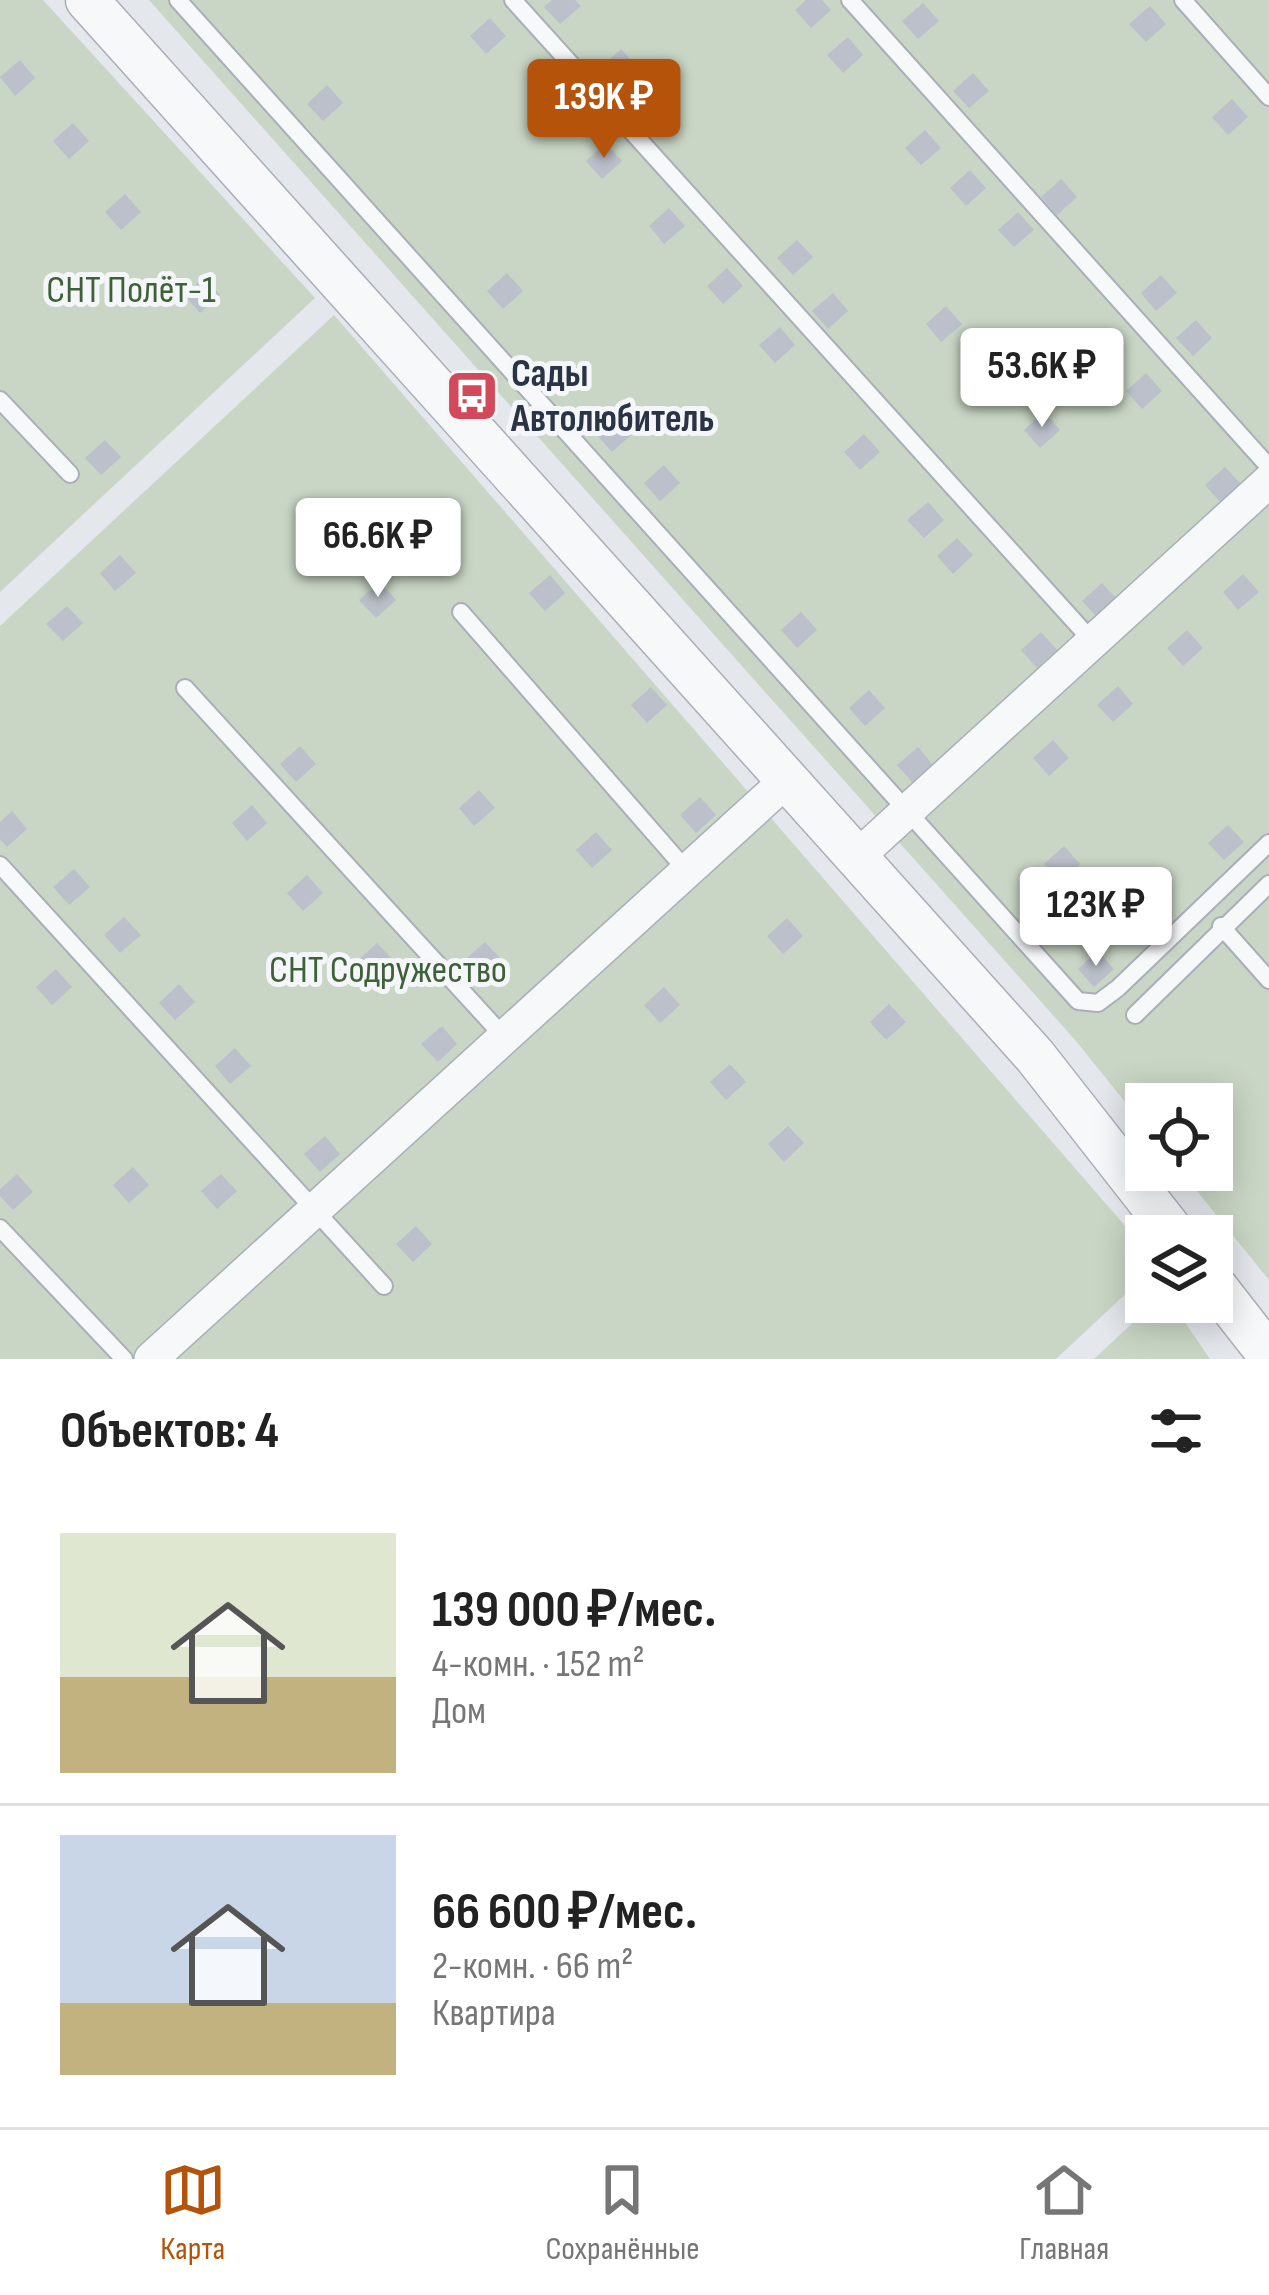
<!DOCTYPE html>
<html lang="ru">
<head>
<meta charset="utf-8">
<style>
	body { margin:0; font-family:"Sofia Sans Condensed",sans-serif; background:#f2f2f2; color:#222; height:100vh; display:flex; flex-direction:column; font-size:45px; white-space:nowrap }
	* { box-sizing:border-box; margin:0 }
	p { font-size:39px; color:#767676 }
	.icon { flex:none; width:66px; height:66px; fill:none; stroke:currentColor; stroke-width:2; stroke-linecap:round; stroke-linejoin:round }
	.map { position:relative; height:1359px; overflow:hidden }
	.side { display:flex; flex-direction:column; background:#fff; flex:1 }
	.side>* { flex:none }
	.fabs { position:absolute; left:1125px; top:1083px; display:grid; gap:24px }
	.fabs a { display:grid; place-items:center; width:108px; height:108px; border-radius:0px; background:#fff; box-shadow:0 6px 30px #0003; font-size:60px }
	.price { position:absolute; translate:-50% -102px; padding:0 27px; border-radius:12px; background:#fff; color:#222; font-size:39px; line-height:78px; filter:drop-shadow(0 3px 6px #0008) }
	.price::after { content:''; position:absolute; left:50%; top:72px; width:36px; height:27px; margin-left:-18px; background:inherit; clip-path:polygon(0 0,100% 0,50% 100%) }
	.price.on { background:#b45309; color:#fff }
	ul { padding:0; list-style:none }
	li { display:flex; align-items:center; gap:36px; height:300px; padding:0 60px }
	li+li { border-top:3px solid #e0e0e0 }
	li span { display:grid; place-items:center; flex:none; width:336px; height:240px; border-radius:0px; color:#555 }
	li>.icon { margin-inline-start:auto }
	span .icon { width:144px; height:144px; fill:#fffc; stroke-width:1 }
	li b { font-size:51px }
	h2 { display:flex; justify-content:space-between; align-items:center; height:144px; padding:0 60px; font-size:51px }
	.tab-bar { display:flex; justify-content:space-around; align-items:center; height:168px; border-top:3px solid #e0e0e0; background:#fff; font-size:33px; color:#767676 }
	.tab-bar a { display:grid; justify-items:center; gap:6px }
	.tab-bar .on { color:#b45309 }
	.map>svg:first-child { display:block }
	.garden { fill:#c9d6c5 }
	.building { fill:#bbc0ca }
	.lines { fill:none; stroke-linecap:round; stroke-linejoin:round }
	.service-casing { stroke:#a9aeb7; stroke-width:20 }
	.minor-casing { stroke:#a9aeb7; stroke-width:36 }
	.tertiary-casing { stroke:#a9aeb7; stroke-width:45 }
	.service { stroke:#f7f8fa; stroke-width:16 }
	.minor { stroke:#f7f8fa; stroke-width:33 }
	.tertiary { stroke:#f7f8fa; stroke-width:42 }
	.labels { text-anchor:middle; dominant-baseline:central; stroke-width:10; stroke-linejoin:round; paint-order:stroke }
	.park-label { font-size:39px; fill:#3f6138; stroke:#f4f6f9 }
	.poi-label { font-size:39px; font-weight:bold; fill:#2b3445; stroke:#f4f6f9; text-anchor:start }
</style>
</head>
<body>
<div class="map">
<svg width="1269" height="1359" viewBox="0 0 1269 1359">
	<rect width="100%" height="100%" fill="#e4e7ec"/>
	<g class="garden">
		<path d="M0,0H43L315,298L0,592Z"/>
		<path d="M149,0H1269V1280L1180,1170H1212V1104H1146V1128L1076,1041Z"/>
		<path d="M334,315L1146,1250V1275L1056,1359H0V626Z"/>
		<path d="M1155,1302H1171L1210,1359H1094Z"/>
	</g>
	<g class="building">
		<path d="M552,0H575L581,6L560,24L544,7Z"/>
		<path d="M806,0H822L831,10L811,28L795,10Z"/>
		<path d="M923,3L939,21L918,39L902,21Z"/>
		<path d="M1150,6L1166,24L1146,42L1129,24Z"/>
		<path d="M490,18L506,36L486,54L470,36Z"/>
		<path d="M848,37L863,55L843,73L827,55Z"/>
		<path d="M621,49L637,67L617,85L601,67Z"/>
		<path d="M20,60L35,78L15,96L0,77Z"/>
		<path d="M973,73L989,91L969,108L953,91Z"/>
		<path d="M327,85L343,103L323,121L307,104Z"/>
		<path d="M564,96L579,114L559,132L544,114Z"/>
		<path d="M659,97L675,115L655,133L639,115Z"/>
		<path d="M1232,99L1248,117L1228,135L1212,117Z"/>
		<path d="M73,123L89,141L69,159L53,141Z"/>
		<path d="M925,130L941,148L921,165L905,148Z"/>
		<path d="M606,143L622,161L602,179L586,161Z"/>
		<path d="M970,170L986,188L966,206L950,188Z"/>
		<path d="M1061,179L1077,197L1057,215L1041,197Z"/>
		<path d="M125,194L141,212L121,230L105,212Z"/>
		<path d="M669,208L685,226L664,244L649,226Z"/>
		<path d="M1018,212L1034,230L1014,247L998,230Z"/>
		<path d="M797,240L813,257L793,275L777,258Z"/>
		<path d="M727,268L743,286L723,304L707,286Z"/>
		<path d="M507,273L523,291L503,309L487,291Z"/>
		<path d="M1161,275L1177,293L1156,311L1141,293Z"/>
		<path d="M204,277L220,295L200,313L184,295Z"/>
		<path d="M833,293L848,311L828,329L812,311Z"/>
		<path d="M946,306L962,324L941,342L926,324Z"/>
		<path d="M1196,320L1212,338L1193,356L1176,338Z"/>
		<path d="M780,327L795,345L775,363L759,345Z"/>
		<path d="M1024,345L1039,363L1019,381L1003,363Z"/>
		<path d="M1146,373L1162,391L1142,409L1126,391Z"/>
		<path d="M1044,412L1060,430L1040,448L1024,430Z"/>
		<path d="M616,416L632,434L612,452L596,434Z"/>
		<path d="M864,434L880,452L860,470L844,452Z"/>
		<path d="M105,440L121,457L101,475L85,458Z"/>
		<path d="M664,465L680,483L660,501L644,483Z"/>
		<path d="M1225,467L1241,484L1221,503L1205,485Z"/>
		<path d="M928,502L944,520L924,538L907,520Z"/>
		<path d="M957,538L973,555L953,574L937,556Z"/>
		<path d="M120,555L136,573L115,591L100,573Z"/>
		<path d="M1243,574L1259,592L1238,610L1223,592Z"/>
		<path d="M550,575L565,593L545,611L529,593Z"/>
		<path d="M380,582L396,600L376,618L359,600Z"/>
		<path d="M1102,583L1118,600L1098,618L1082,601Z"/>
		<path d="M67,606L83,623L63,641L46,624Z"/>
		<path d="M801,612L817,630L797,648L781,630Z"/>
		<path d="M1187,630L1203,648L1183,666L1167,648Z"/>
		<path d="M1041,632L1057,650L1037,668L1021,650Z"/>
		<path d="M1118,686L1133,704L1113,722L1097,705Z"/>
		<path d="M651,687L667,705L647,723L631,705Z"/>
		<path d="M869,690L885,708L865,726L849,708Z"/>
		<path d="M1053,740L1069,758L1049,776L1033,758Z"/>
		<path d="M300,746L316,764L296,782L280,764Z"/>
		<path d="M918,747L933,765L913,783L897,765Z"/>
		<path d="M479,790L495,808L474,826L459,808Z"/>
		<path d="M700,797L716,815L696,833L680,815Z"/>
		<path d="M252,805L267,823L247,841L232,823Z"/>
		<path d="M12,811L27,829L7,847L0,839V822Z"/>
		<path d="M1228,825L1244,842L1224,860L1208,843Z"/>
		<path d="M596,832L612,850L592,868L576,850Z"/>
		<path d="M1064,846L1080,864L1060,882L1044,864Z"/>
		<path d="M74,869L90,887L69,905L53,887Z"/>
		<path d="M307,875L323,893L303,911L287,893Z"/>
		<path d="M1155,890L1170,908L1151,926L1134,908Z"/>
		<path d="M124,917L141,935L120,953L104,935Z"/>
		<path d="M787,918L803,936L783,954L767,936Z"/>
		<path d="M485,942L501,959L481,978L465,960Z"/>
		<path d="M377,943L393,960L373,978L357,961Z"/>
		<path d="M1098,951L1114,969L1094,987L1078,969Z"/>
		<path d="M56,969L72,987L52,1005L36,987Z"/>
		<path d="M179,984L195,1002L175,1020L159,1003Z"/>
		<path d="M664,987L680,1005L660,1023L644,1005Z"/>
		<path d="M889,1004L906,1022L886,1040L870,1022Z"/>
		<path d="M442,1026L457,1044L438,1062L421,1044Z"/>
		<path d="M235,1048L251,1066L230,1084L215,1066Z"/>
		<path d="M730,1064L746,1082L726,1100L710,1082Z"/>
		<path d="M788,1126L804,1143L784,1162L768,1144Z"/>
		<path d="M325,1136L340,1154L320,1172L304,1154Z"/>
		<path d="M133,1167L149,1185L129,1203L113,1185Z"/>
		<path d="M17,1174L33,1192L13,1210L0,1196V1189Z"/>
		<path d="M221,1174L237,1191L217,1209L201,1191Z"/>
		<path d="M416,1226L432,1244L413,1262L396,1244Z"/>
	</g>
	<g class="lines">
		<g class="service-casing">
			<g id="service">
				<path d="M178,0L1078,1001L1098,1003L1118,988L1269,843"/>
				<path d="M513,0L1093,642"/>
				<path d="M850,0L1269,467"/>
				<path d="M1183,0L1269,97"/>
				<path d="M0,400L70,474"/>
				<path d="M461,612L687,871"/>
				<path d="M185,688L505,1038"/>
				<path d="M0,865L384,1286"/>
				<path d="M1221,926L1269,980"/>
				<path d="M1135,1015L1269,884"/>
				<path d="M0,1228L124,1359"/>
			</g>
		</g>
		<g class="minor-casing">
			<g id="minor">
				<path d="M858,856L1269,481"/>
				<path d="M151,1359L788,779"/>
			</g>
		</g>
		<g class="tertiary-casing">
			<g id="tertiary">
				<path d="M87,0L1035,1056L1176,1236"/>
				<path d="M1212,1282L1269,1355"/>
			</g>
		</g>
		<use href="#service" class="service"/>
		<use href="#minor" class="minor"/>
		<use href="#tertiary" class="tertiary"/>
	</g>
	<defs>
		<g id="bus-square" transform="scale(2.7)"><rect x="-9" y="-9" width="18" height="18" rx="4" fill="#d1495b" stroke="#f4f6f9"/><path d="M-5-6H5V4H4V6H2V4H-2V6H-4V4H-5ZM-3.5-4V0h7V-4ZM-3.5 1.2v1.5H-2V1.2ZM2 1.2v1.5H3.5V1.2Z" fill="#fff"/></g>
	</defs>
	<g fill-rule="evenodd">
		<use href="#bus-square" x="472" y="396"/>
	</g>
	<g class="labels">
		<g class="park-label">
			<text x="131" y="290">СНТ Полёт-1</text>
			<text x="388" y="970">СНТ Содружество</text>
		</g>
		<g class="poi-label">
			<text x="511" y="374">Сады<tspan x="511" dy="45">Автолюбитель</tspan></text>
		</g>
	</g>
</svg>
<div class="fabs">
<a><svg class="icon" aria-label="locate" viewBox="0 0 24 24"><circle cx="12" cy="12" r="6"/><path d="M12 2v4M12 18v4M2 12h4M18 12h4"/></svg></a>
<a><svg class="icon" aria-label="layers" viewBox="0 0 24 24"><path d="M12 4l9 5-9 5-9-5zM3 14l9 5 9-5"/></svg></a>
</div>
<b class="price on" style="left:604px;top:161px">139K ₽</b>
<b class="price" style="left:1042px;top:430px">53.6K ₽</b>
<b class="price" style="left:378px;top:600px">66.6K ₽</b>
<b class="price" style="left:1096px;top:969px">123K ₽</b>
</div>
<section class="side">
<h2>Объектов: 4<svg class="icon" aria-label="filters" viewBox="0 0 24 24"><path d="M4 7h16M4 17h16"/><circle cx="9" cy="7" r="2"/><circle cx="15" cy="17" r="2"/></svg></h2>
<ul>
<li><span style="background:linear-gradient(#dfe7d0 60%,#c2b280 0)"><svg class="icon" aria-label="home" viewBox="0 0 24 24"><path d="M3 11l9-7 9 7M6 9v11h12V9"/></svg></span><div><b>139 000 ₽/мес.</b><p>4-комн. · 152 m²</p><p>Дом</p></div></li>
<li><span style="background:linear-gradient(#c9d6e8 70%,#c2b280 0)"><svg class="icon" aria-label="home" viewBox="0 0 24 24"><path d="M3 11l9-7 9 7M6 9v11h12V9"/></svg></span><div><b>66 600 ₽/мес.</b><p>2-комн. · 66 m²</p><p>Квартира</p></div></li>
</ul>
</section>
<nav class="tab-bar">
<a class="on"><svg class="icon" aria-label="map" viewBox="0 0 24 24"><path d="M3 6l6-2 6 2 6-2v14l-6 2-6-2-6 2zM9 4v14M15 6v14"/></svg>Карта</a>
<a><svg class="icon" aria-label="saved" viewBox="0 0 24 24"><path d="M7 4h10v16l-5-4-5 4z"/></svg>Сохранённые</a>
<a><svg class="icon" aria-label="home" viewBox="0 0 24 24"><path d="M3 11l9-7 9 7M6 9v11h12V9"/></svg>Главная</a>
</nav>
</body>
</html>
